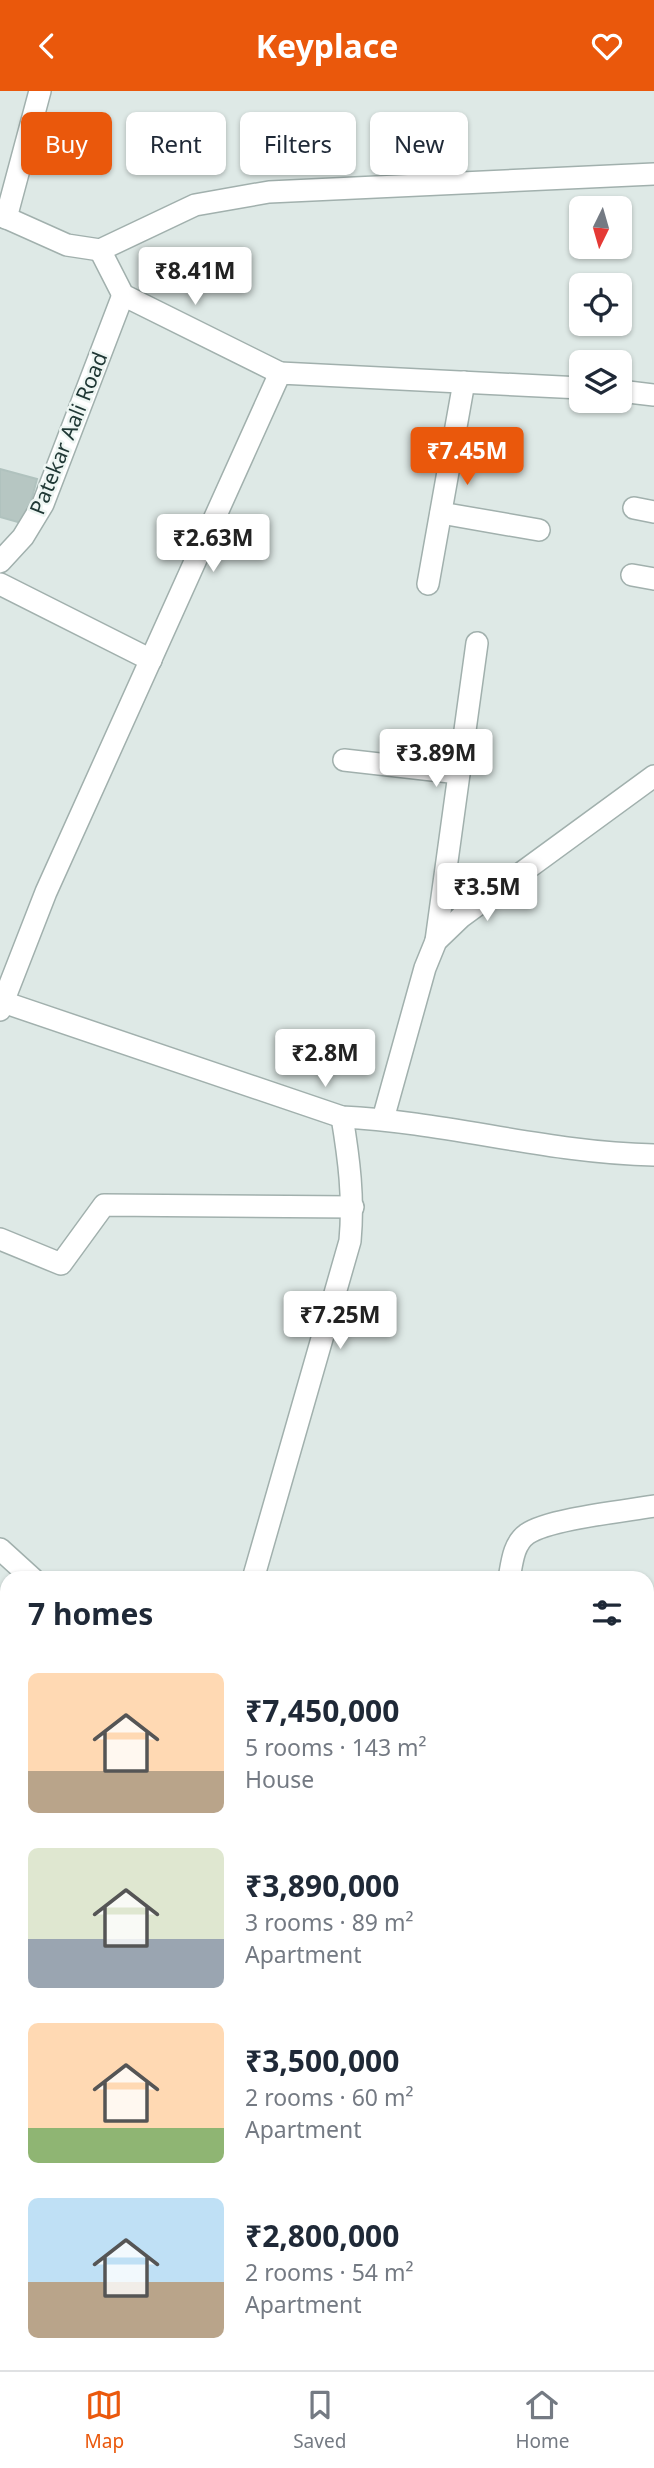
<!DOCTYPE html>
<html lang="en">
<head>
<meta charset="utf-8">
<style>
	body { margin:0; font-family:"Noto Sans",sans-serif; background:#f6f6f7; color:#1f2937; height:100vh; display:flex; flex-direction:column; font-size:26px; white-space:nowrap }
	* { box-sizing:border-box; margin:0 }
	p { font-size:23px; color:#747a83 }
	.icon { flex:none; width:38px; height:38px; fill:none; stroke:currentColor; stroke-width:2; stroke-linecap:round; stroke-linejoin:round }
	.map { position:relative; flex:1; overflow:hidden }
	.drawer { position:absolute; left:0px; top:1480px; width:654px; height:800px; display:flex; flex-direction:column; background:#fff; border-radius:21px 21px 0 0; box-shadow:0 2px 5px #0004 }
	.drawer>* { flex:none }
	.guide { position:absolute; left:21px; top:21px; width:612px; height:63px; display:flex; gap:14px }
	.needle { width:46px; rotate:185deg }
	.fabs { position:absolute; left:569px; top:105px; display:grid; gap:14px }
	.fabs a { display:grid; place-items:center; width:63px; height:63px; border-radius:10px; background:#fff; box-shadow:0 2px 5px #0004; font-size:35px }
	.price { position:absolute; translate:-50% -60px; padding:0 16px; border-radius:7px; background:#fff; color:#222; font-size:23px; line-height:46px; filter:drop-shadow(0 2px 4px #0008) }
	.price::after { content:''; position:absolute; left:50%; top:42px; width:21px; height:16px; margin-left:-10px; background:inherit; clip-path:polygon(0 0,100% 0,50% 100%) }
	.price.current { background:#ea580c; color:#fff }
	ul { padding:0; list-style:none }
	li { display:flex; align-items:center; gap:21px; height:175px; padding:0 28px }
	li span { display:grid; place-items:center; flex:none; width:196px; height:140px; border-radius:10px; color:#555 }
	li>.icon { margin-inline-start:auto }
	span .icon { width:84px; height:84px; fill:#fffc; stroke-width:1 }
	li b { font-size:30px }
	h2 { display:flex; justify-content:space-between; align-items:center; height:84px; padding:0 28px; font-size:30px }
	.chip { padding:0 24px; border-radius:10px; background:#fff; box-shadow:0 2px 5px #0004; font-size:24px; line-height:63px }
	.chip.current { background:#ea580c; color:#fff }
	header { display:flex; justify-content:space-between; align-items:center; height:91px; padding:0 28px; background:#ea580c; color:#fff; font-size:32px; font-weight:700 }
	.menu { display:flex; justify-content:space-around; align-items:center; height:98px; border-top:2px solid #e0e1e3; background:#fff; font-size:19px; color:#747a83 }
	.menu a { display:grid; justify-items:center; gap:4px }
	.menu .current { color:#ea580c }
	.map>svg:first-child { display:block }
	.water { fill:#86b7ce }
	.building { fill:#b6c6c2; stroke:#b0c2be; stroke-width:2 }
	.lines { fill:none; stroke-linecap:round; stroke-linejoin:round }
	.minor-casing { stroke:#a1b0ad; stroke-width:24 }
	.minor { stroke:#fff; stroke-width:21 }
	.labels { text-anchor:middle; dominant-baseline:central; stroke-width:5; stroke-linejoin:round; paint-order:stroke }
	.street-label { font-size:21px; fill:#203835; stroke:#eef6f3 }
</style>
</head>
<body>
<header><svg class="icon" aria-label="back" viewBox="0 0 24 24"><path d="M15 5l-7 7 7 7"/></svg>Keyplace<svg class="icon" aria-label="heart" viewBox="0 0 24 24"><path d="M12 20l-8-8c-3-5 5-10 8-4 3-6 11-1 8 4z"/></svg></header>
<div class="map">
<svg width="654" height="2279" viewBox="0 0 654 2279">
	<rect width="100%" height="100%" fill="#dee9e6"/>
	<g class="water">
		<path d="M0,1840L7,1843V2029L0,2026Z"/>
		<path d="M648,1997L654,1998V2100L648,2101Z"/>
	</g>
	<g class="building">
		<path d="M0,378L37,388L25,433L0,426Z"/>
		<path d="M0,1558L7,1559V1574L0,1593Z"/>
	</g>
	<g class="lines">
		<g class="minor-casing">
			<g id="minor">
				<path d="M0,124L67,154L100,159L195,114L269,101L654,83"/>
				<path d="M6,127L40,0"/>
				<path d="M100,159L123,204L280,282"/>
				<path d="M620,300L654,304"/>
				<path d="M634,417L654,421"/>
				<path d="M441,422L539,439"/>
				<path d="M0,471L23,446L43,413L123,204"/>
				<path d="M632,484L654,488"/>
				<path d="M0,493L151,569"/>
				<path d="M428,493L464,291"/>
				<path d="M344,669L459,682"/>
				<path d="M436,850L477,552"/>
				<path d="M3,911L342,1026C447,1031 548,1062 654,1064"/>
				<path d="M0,919L46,801L280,282L581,297"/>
				<path d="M383,1028L425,877L436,850L461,826L654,685"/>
				<path d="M0,1148L61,1173L104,1114L353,1116"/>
				<path d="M0,1458L33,1488"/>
				<path d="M253,1488L350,1150C354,1107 349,1068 342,1026"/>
				<path d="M509,1488C512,1472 513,1453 527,1443C548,1428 625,1420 654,1415"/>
				<path d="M0,1524L7,1526"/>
				<path d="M648,1639H654"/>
			</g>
		</g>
		<use href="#minor" class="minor"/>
	</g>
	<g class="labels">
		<g class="street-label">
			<text transform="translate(68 342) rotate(-68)">Patekar Aali Road</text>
		</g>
	</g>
</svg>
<div class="fabs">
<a><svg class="needle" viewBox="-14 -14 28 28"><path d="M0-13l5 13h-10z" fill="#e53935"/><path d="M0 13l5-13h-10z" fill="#747a83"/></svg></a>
<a><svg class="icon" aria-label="locate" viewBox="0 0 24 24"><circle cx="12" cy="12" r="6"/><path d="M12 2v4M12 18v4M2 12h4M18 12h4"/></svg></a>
<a><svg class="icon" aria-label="layers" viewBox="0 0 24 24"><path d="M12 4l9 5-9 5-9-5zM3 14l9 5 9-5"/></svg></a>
</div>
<b class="price" style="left:195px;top:216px">₹8.41M</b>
<b class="price current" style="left:467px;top:396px">₹7.45M</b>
<b class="price" style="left:213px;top:483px">₹2.63M</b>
<b class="price" style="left:436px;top:698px">₹3.89M</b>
<b class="price" style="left:487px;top:832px">₹3.5M</b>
<b class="price" style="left:325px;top:998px">₹2.8M</b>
<b class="price" style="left:340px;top:1260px">₹7.25M</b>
<div class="guide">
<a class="chip current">Buy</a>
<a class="chip">Rent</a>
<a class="chip">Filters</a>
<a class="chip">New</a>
</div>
<section class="drawer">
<h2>7 homes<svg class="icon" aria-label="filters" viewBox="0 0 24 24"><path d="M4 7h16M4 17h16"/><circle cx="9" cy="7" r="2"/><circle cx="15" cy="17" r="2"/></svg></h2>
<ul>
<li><span style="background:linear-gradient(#ffd9b3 70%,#b9a48a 0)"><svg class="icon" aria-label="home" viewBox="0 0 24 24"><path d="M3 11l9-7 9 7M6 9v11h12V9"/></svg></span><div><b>₹7,450,000</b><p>5 rooms · 143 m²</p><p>House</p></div></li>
<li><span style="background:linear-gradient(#dfe7d0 65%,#9aa5b1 0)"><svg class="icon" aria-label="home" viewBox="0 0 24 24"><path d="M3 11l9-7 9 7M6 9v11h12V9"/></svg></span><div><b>₹3,890,000</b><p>3 rooms · 89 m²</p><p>Apartment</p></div></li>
<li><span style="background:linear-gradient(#ffd9b3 75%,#8fb573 0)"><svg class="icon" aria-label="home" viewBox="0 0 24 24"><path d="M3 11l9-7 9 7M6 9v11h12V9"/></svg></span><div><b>₹3,500,000</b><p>2 rooms · 60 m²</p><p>Apartment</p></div></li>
<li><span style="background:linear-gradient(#bfe0f5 60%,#b9a48a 0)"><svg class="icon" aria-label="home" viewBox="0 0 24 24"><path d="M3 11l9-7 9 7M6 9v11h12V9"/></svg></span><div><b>₹2,800,000</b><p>2 rooms · 54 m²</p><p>Apartment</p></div></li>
</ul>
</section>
</div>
<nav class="menu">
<a class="current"><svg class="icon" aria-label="map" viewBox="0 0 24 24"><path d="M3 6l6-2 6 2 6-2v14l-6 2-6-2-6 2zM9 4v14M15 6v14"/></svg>Map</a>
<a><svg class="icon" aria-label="saved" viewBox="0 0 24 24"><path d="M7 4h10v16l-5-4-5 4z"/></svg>Saved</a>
<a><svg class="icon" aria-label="home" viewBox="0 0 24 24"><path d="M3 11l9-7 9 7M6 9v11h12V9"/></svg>Home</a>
</nav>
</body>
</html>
